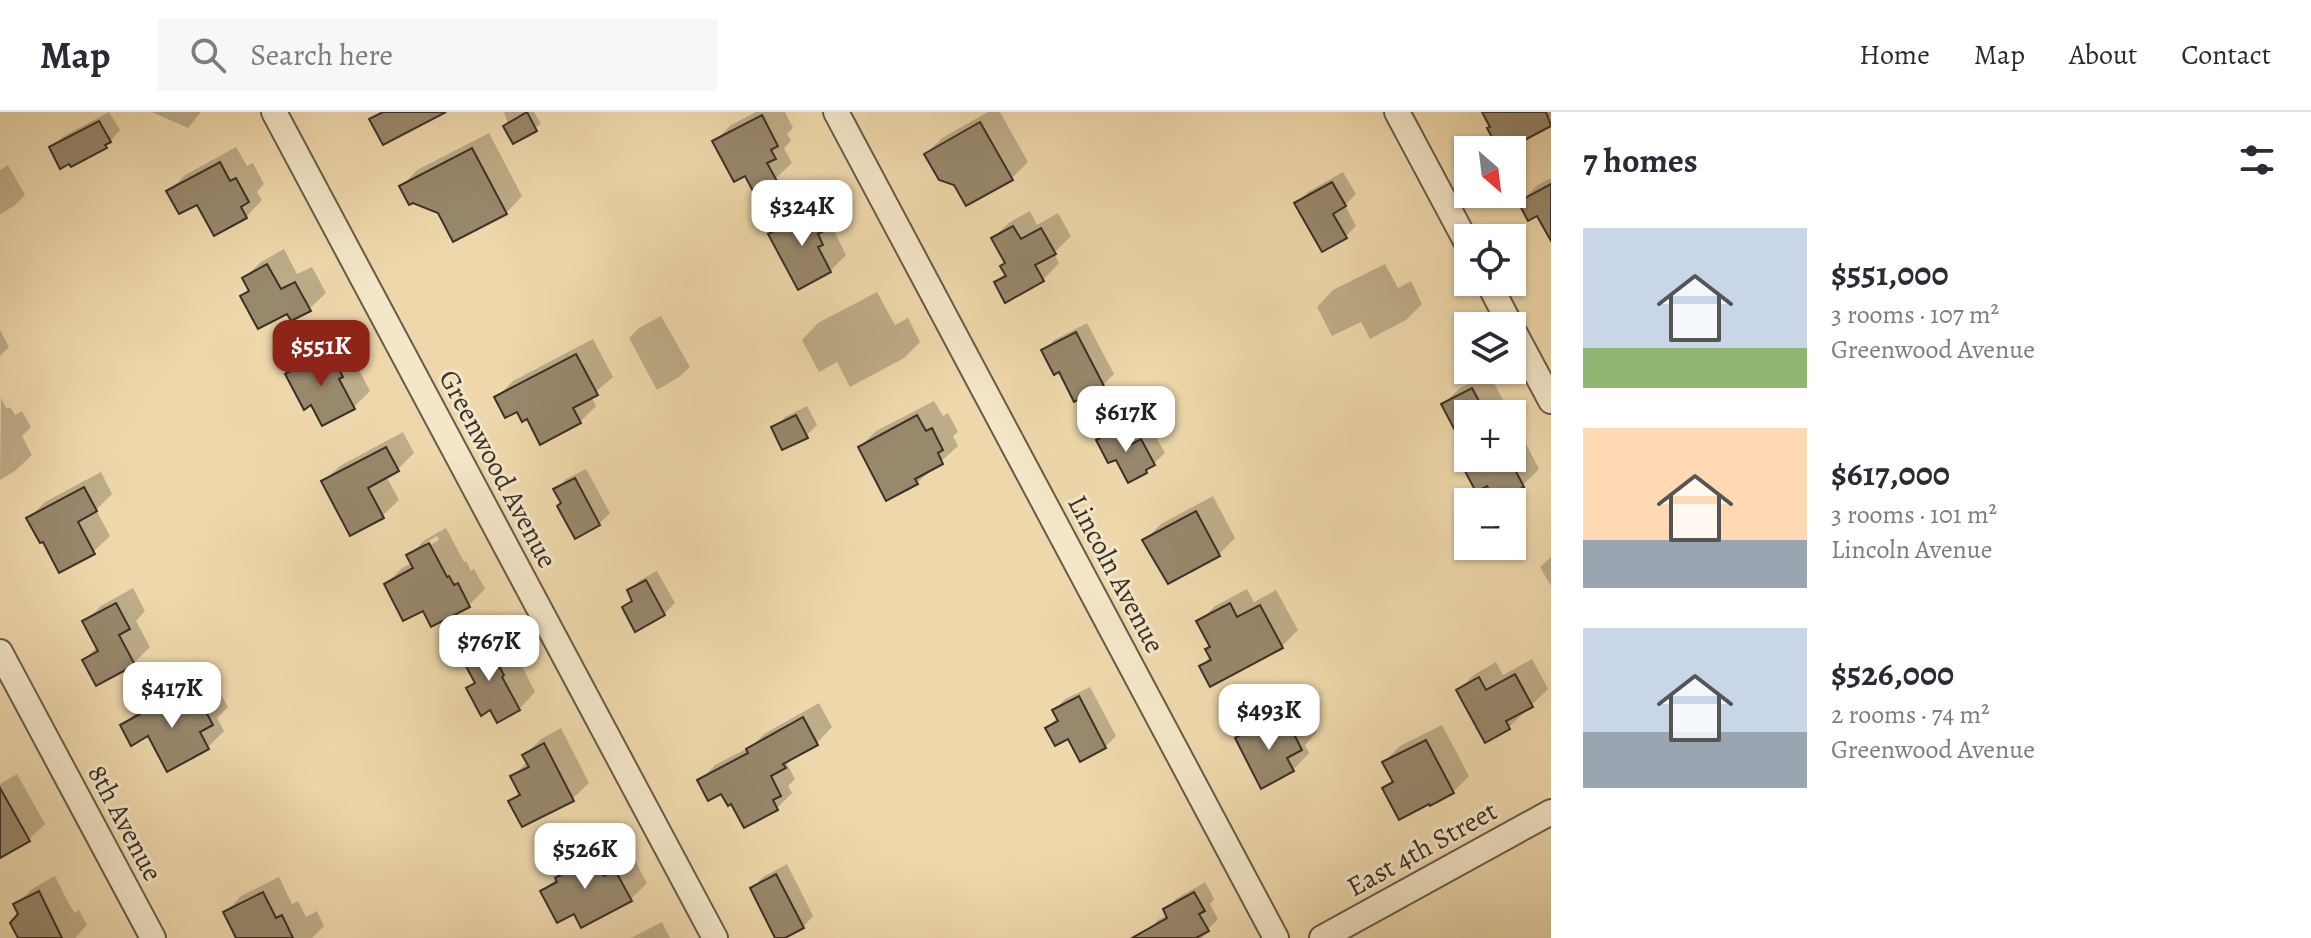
<!DOCTYPE html>
<html lang="en">
<head>
<meta charset="utf-8">
<style>
	body { margin:0; font-family:Alegreya,serif; background:#f7f7f7; color:#2b2b33; height:100vh; display:flex; flex-direction:column; font-size:30px; white-space:nowrap }
	* { box-sizing:border-box; margin:0 }
	p { font-size:26px; color:#7c7c81 }
	.icon { flex:none; width:44px; height:44px; fill:none; stroke:currentColor; stroke-width:2; stroke-linecap:round; stroke-linejoin:round }
	.map { position:relative; flex:1; overflow:hidden }
	.details { display:flex; flex-direction:column; background:#fff; width:760px }
	.details>* { flex:none }
	.needle { width:52px; rotate:152deg }
	.controls { position:absolute; left:1454px; top:24px; display:grid; gap:16px }
	.controls a { display:grid; place-items:center; width:72px; height:72px; border-radius:0px; background:#fff; box-shadow:0 2px 6px #0004; font-size:40px }
	.price { position:absolute; translate:-50% -68px; padding:0 18px; border-radius:16px; background:#fff; color:#222; font-size:26px; line-height:52px; filter:drop-shadow(0 2px 4px #0008) }
	.price::after { content:''; position:absolute; left:50%; top:48px; width:24px; height:18px; margin-left:-12px; background:inherit; clip-path:polygon(0 0,100% 0,50% 100%) }
	.price.on { background:#8f2418; color:#fff }
	ul { padding:0; list-style:none }
	li { display:flex; align-items:center; gap:24px; height:200px; padding:0 32px }
	li span { display:grid; place-items:center; flex:none; width:224px; height:160px; border-radius:0px; color:#555 }
	li>.icon { margin-inline-start:auto }
	span .icon { width:96px; height:96px; fill:#fffc; stroke-width:1 }
	li b { font-size:34px }
	h2 { display:flex; justify-content:space-between; align-items:center; height:96px; padding:0 32px; font-size:34px }
	header { display:flex; align-items:center; gap:48px; box-sizing:border-box; height:112px; padding:0 40px; background:#fff; border-bottom:2px solid #e1e1e2 }
	header strong { font-size:38px }
	nav { display:flex; gap:44px; margin-inline-start:auto; font-size:28px }
	.search { width:560px; height:72px; background:#f7f7f7; display:flex; align-items:center; gap:20px; box-sizing:border-box; padding:0 28px; border-radius:0px; color:#7c7c81; font-size:30px }
	main { display:flex; flex:1; min-height:0 }
	.map>svg:first-child { display:block }
	.shadow { fill:#0003; fill-rule:evenodd }
	.building { fill:#98886c; stroke:#3a3128; stroke-width:2 }
	.lines { fill:none; stroke-linecap:round; stroke-linejoin:round }
	.street-casing { stroke:#675b49; stroke-width:28 }
	.street { stroke:#f4e6c8; stroke-width:24 }
	.labels { text-anchor:middle; dominant-baseline:central; stroke-width:6; stroke-linejoin:round; paint-order:stroke }
	.street-label { font-size:28px; fill:#3a3128; stroke:#f4e6c8 }
</style>
</head>
<body>
<header>
<strong>Map</strong>
<div class="search"><svg class="icon" aria-label="search" viewBox="0 0 24 24"><circle cx="10" cy="10" r="6"/><path d="M15 15l6 6"/></svg>Search here</div>
<nav><a>Home</a><a>Map</a><a>About</a><a>Contact</a></nav>
</header>
<main>
<div class="map">
<svg width="1551" height="826" viewBox="0 0 1551 826">
	<rect width="100%" height="100%" fill="#eed8ab"/>
	<filter id="stains"><feTurbulence type="fractalNoise" baseFrequency=".0025" numOctaves="4"/><feColorMatrix values="0 0 0 0 .2 0 0 0 0 .09 0 0 0 0 .02 0 0 0 .5 -.17"/></filter>
	<radialGradient id="worn" r=".72"><stop offset=".6" stop-color="#630" stop-opacity="0"/><stop offset="1" stop-color="#630" stop-opacity=".3"/></radialGradient>
	<g class="shadow">
		<path d="M109,0L120,18L106,34L51,36L62,25Z"/>
		<path d="M152,0H201L188,16Z"/>
		<path d="M504,0H534L541,12L514,29Z"/>
		<path d="M756,0H785L793,16L787,22L791,29L784,36L792,51L775,67L746,62L715,29L731,13Z"/>
		<path d="M988,0H1000L1028,50L1012,66L955,72L926,42L942,26Z"/>
		<path d="M1484,0H1551V11L1502,38Z"/>
		<path d="M489,21L522,84L506,101L440,99L401,75L417,58Z"/>
		<path d="M236,35L247,54L253,51L264,72L257,80L262,88L246,105L169,79L185,63Z"/>
		<path d="M8,53L25,83L14,94L0,102V58Z"/>
		<path d="M1343,60L1356,82L1345,93L1356,114L1346,124L1297,91L1308,80Z"/>
		<path d="M1551,66V125L1538,101L1520,91L1536,74Z"/>
		<path d="M835,80L844,98L834,108L838,115L834,119L846,143L830,159L770,122L787,106Z"/>
		<path d="M1030,99L1037,113L1058,101L1071,124L1054,141L1059,151L1043,168L996,171L1006,160V150L993,126L1010,110Z"/>
		<path d="M284,137L297,162L312,155L326,181L309,197L288,199L242,184L250,176L244,166L261,150Z"/>
		<path d="M1385,152L1398,176L1411,169L1422,192L1406,208L1370,227L1361,210L1332,224L1317,195L1333,178Z"/>
		<path d="M877,180L895,213L908,206L920,230L904,246L850,275L837,250L819,260L802,228L818,211Z"/>
		<path d="M661,204L690,255L679,265L657,278L629,226L639,216Z"/>
		<path d="M1087,211L1114,262L1103,273L1060,257L1044,239L1054,228Z"/>
		<path d="M0,218L9,235L0,244Z"/>
		<path d="M346,224L358,247L355,250L370,279L354,295L323,311L312,290L287,262L304,246Z"/>
		<path d="M593,227L613,265L591,284L596,294L580,310L528,305L496,286L513,269Z"/>
		<path d="M1489,261L1510,302H1468V346H1512V305L1539,357L1523,373L1496,388L1488,372L1477,377L1455,337L1463,329L1443,292L1460,276Z"/>
		<path d="M1,286L7,297L10,295L15,303L22,299L31,315L22,324L32,343L15,359L0,368Z"/>
		<path d="M934,289L943,304L948,301L958,320L953,324L958,334L917,371L860,335L876,319Z"/>
		<path d="M807,294L817,313L806,324L774,316L785,305Z"/>
		<path d="M1134,305L1143,323L1152,318L1165,341L1146,359L1117,345L1099,329L1109,318Z"/>
		<path d="M403,320L414,341L398,357L386,364L399,388L382,404L323,370L340,354Z"/>
		<path d="M586,357L610,401L599,412L563,391L556,378L566,367Z"/>
		<path d="M101,360L112,382L96,398L110,424L93,440L43,427L29,406L45,390Z"/>
		<path d="M1213,384L1235,426L1219,442L1169,469L1145,428L1161,412Z"/>
		<path d="M446,416L464,450L466,449L471,459L474,457L485,477L469,493L424,496L386,472L402,456L412,451L408,444L425,428ZM437,424L439,428L425,436V431Z"/>
		<path d="M1551,445V474L1540,455Z"/>
		<path d="M657,459L675,491L664,502L624,495L633,486L629,479L640,468Z"/>
		<path d="M133,476L145,499L136,509L150,535L134,551L84,548L98,534L85,510L101,494Z"/>
		<path d="M1247,477L1254,490L1276,478L1298,518L1282,534L1201,554L1211,544L1212,534L1199,510L1215,494Z"/>
		<path d="M506,514L518,534L514,538L535,580L519,597L491,596L468,576L476,568L463,545L480,529Z"/>
		<path d="M1532,547L1548,577L1509,615L1458,578L1475,562L1496,550L1503,563Z"/>
		<path d="M211,565L228,595L217,606L224,619L208,635L168,657L149,621L123,614L139,597L177,576L180,582Z"/>
		<path d="M1090,575L1116,624L1105,635L1047,616L1058,605L1055,598L1065,587Z"/>
		<path d="M819,591L832,615L817,631L798,642L787,652L795,667L788,674L792,681L777,696L732,690L722,680L700,669L715,653L752,634L764,622Z"/>
		<path d="M1284,594L1289,603L1304,595L1317,620L1305,633L1309,641L1293,658L1237,626L1253,610Z"/>
		<path d="M1442,613L1469,664L1453,680L1384,677L1393,668L1384,650L1400,634Z"/>
		<path d="M561,616L589,671L572,687L511,689L520,680L512,665L528,649L525,643L541,627Z"/>
		<path d="M17,662L45,712L28,728L0,745V672Z"/>
		<path d="M605,719L621,749L632,743L647,771L631,787L574,799L542,779L567,757L563,749L579,733Z"/>
		<path d="M787,752L813,804L803,815L777,826L752,776L763,765Z"/>
		<path d="M55,764L70,794L75,801L79,798L87,813L75,826H20V802L15,793L32,777Z"/>
		<path d="M279,765L292,792L298,789L306,805L317,799L324,814L312,826H235L233,824L236,821L225,801L241,784Z"/>
		<path d="M1205,770L1214,787L1210,792L1218,807L1208,817L1209,819L1202,826H1152L1148,819L1158,808L1168,803L1165,798L1176,787Z"/>
		<path d="M662,810L670,826H631Z"/>
	</g>
	<g class="building">
		<path d="M383,0H446L383,33L369,7Z"/>
		<path d="M527,0L537,19L513,32L503,14Z"/>
		<path d="M1482,0H1546L1551,14L1506,38H1499L1487,16L1490,15Z"/>
		<path d="M762,3L778,34L771,38L776,47L767,51L777,69L754,81L745,64L734,70L712,29Z"/>
		<path d="M99,9L111,30L105,33L107,36L71,55L69,52L60,57L49,35Z"/>
		<path d="M980,10L1013,68L966,94L954,73L939,68L924,42Z"/>
		<path d="M472,36L507,102L453,130L438,101L413,91L409,93L399,74Z"/>
		<path d="M220,50L230,69L236,66L249,90L241,95L247,106L214,124L197,93L179,102L166,79Z"/>
		<path d="M1332,70L1346,94L1333,102L1347,126L1322,140L1294,91Z"/>
		<path d="M1551,72V129L1537,104L1528,109L1518,90Z"/>
		<path d="M818,95L829,116L818,122L823,133L818,135L831,160L798,178L768,122Z"/>
		<path d="M1013,114L1021,127L1041,116L1056,142L1035,153L1044,169L1005,191L994,170L1006,164L1000,154L1005,151L991,126Z"/>
		<path d="M267,152L281,177L295,170L311,199L291,209L287,202L258,217L240,184L249,179L242,166Z"/>
		<path d="M1076,220L1104,274L1074,290L1059,260L1054,263L1041,238Z"/>
		<path d="M329,238L343,265L339,267L355,297L322,314L311,293L304,298L285,262Z"/>
		<path d="M576,242L598,283L573,296L581,311L540,333L527,307L522,310L517,300L505,306L494,285Z"/>
		<path d="M1472,276L1486,302H1468V343L1441,292Z"/>
		<path d="M796,303L808,326L782,338L771,315Z"/>
		<path d="M917,303L926,319L932,316L943,338L938,341L943,352L915,367L918,372L886,389L858,335Z"/>
		<path d="M1122,314L1132,332L1141,327L1155,353L1146,358L1147,361L1128,371L1116,348L1108,351L1096,328Z"/>
		<path d="M386,335L399,359L368,376L384,406L350,424L321,369Z"/>
		<path d="M1458,346H1509L1524,375L1495,390L1487,374L1476,380Z"/>
		<path d="M575,366L600,413L575,427L557,394L561,391L553,377Z"/>
		<path d="M84,375L97,399L78,410L95,442L59,461L43,430L40,431L26,406Z"/>
		<path d="M1196,399L1220,444L1168,472L1142,428Z"/>
		<path d="M429,431L447,465L449,464L454,473L458,471L470,495L431,515L423,499L403,509L384,472L413,456L406,443Z"/>
		<path d="M646,468L665,503L635,520L622,495L632,489L627,478Z"/>
		<path d="M116,491L130,517L119,523L135,553L96,574L82,548L98,539L82,509Z"/>
		<path d="M1230,491L1237,505L1260,493L1283,536L1210,575L1199,554L1211,548L1205,537L1210,535L1196,509Z"/>
		<path d="M490,529L503,552L499,554L504,563L502,565L520,598L497,611L490,598L481,604L466,576L475,571L461,545Z"/>
		<path d="M1515,562L1533,595L1506,609L1510,617L1485,631L1456,578L1479,565L1486,578Z"/>
		<path d="M195,579L213,613L200,620L209,637L167,660L148,624L131,634L120,613L160,591L163,597Z"/>
		<path d="M1079,584L1106,636L1080,650L1068,627L1055,634L1045,616L1058,609L1052,598Z"/>
		<path d="M803,605L818,633L783,652L786,656L771,664L781,684L773,688L778,698L744,716L731,692L728,694L721,682L708,689L697,668L748,641L746,637Z"/>
		<path d="M1268,609L1273,618L1288,610L1302,638L1287,646L1294,659L1261,677L1235,626Z"/>
		<path d="M1426,628L1454,681L1430,694L1429,692L1399,708L1382,676L1393,670L1382,650Z"/>
		<path d="M544,631L574,689L522,715L508,689L520,683L510,664L529,655L522,643Z"/>
		<path d="M0,676L30,729L0,746Z"/>
		<path d="M588,734L604,764L615,758L632,789L581,816L574,802L557,811L540,779L557,770L555,766L566,760L560,749Z"/>
		<path d="M776,762L804,816L785,826H775L750,776Z"/>
		<path d="M39,779L62,826H18L10,811L18,802L13,792Z"/>
		<path d="M263,780L276,806L282,803L293,826H236L223,800Z"/>
		<path d="M1194,780L1205,799L1199,802L1209,819L1196,826H1132L1167,806L1163,797Z"/>
	</g>
	<g class="lines">
		<g class="street-casing">
			<g id="street">
				<path d="M274,0L715,826"/>
				<path d="M836,0L1276,826"/>
				<path d="M1397,0L1468,133"/>
				<path d="M1488,170L1511,214"/>
				<path d="M1512,216L1551,289"/>
				<path d="M0,540L153,826"/>
				<path d="M1322,826L1551,700"/>
			</g>
		</g>
		<use href="#street" class="street"/>
	</g>
	<g class="labels">
		<g class="street-label">
			<text transform="translate(498 357) rotate(62)">Greenwood Avenue</text>
			<text transform="translate(1116 462) rotate(62)">Lincoln Avenue</text>
			<text transform="translate(125 711) rotate(62)">8th Avenue</text>
			<text transform="translate(1422 737) rotate(-29)">East 4th Street</text>
		</g>
	</g>
	<rect width="100%" height="100%" filter="url(#stains)"/>
	<rect width="100%" height="100%" fill="url(#worn)"/>
</svg>
<div class="controls">
<a><svg class="needle" viewBox="-14 -14 28 28"><path d="M0-13l5 13h-10z" fill="#e53935"/><path d="M0 13l5-13h-10z" fill="#7c7c81"/></svg></a>
<a><svg class="icon" aria-label="locate" viewBox="0 0 24 24"><circle cx="12" cy="12" r="6"/><path d="M12 2v4M12 18v4M2 12h4M18 12h4"/></svg></a>
<a><svg class="icon" aria-label="layers" viewBox="0 0 24 24"><path d="M12 4l9 5-9 5-9-5zM3 14l9 5 9-5"/></svg></a>
<a>+</a>
<a>−</a>
</div>
<b class="price" style="left:802px;top:136px">$324K</b>
<b class="price on" style="left:321px;top:276px">$551K</b>
<b class="price" style="left:1126px;top:342px">$617K</b>
<b class="price" style="left:489px;top:571px">$767K</b>
<b class="price" style="left:172px;top:618px">$417K</b>
<b class="price" style="left:1269px;top:640px">$493K</b>
<b class="price" style="left:585px;top:779px">$526K</b>
</div>
<section class="details">
<h2>7 homes<svg class="icon" aria-label="filters" viewBox="0 0 24 24"><path d="M4 7h16M4 17h16"/><circle cx="9" cy="7" r="2"/><circle cx="15" cy="17" r="2"/></svg></h2>
<ul>
<li><span style="background:linear-gradient(#c9d6e8 75%,#8fb573 0)"><svg class="icon" aria-label="home" viewBox="0 0 24 24"><path d="M3 11l9-7 9 7M6 9v11h12V9"/></svg></span><div><b>$551,000</b><p>3 rooms · 107 m²</p><p>Greenwood Avenue</p></div></li>
<li><span style="background:linear-gradient(#ffd9b3 70%,#9aa5b1 0)"><svg class="icon" aria-label="home" viewBox="0 0 24 24"><path d="M3 11l9-7 9 7M6 9v11h12V9"/></svg></span><div><b>$617,000</b><p>3 rooms · 101 m²</p><p>Lincoln Avenue</p></div></li>
<li><span style="background:linear-gradient(#c9d6e8 65%,#9aa5b1 0)"><svg class="icon" aria-label="home" viewBox="0 0 24 24"><path d="M3 11l9-7 9 7M6 9v11h12V9"/></svg></span><div><b>$526,000</b><p>2 rooms · 74 m²</p><p>Greenwood Avenue</p></div></li>
</ul>
</section>
</main>
</body>
</html>
